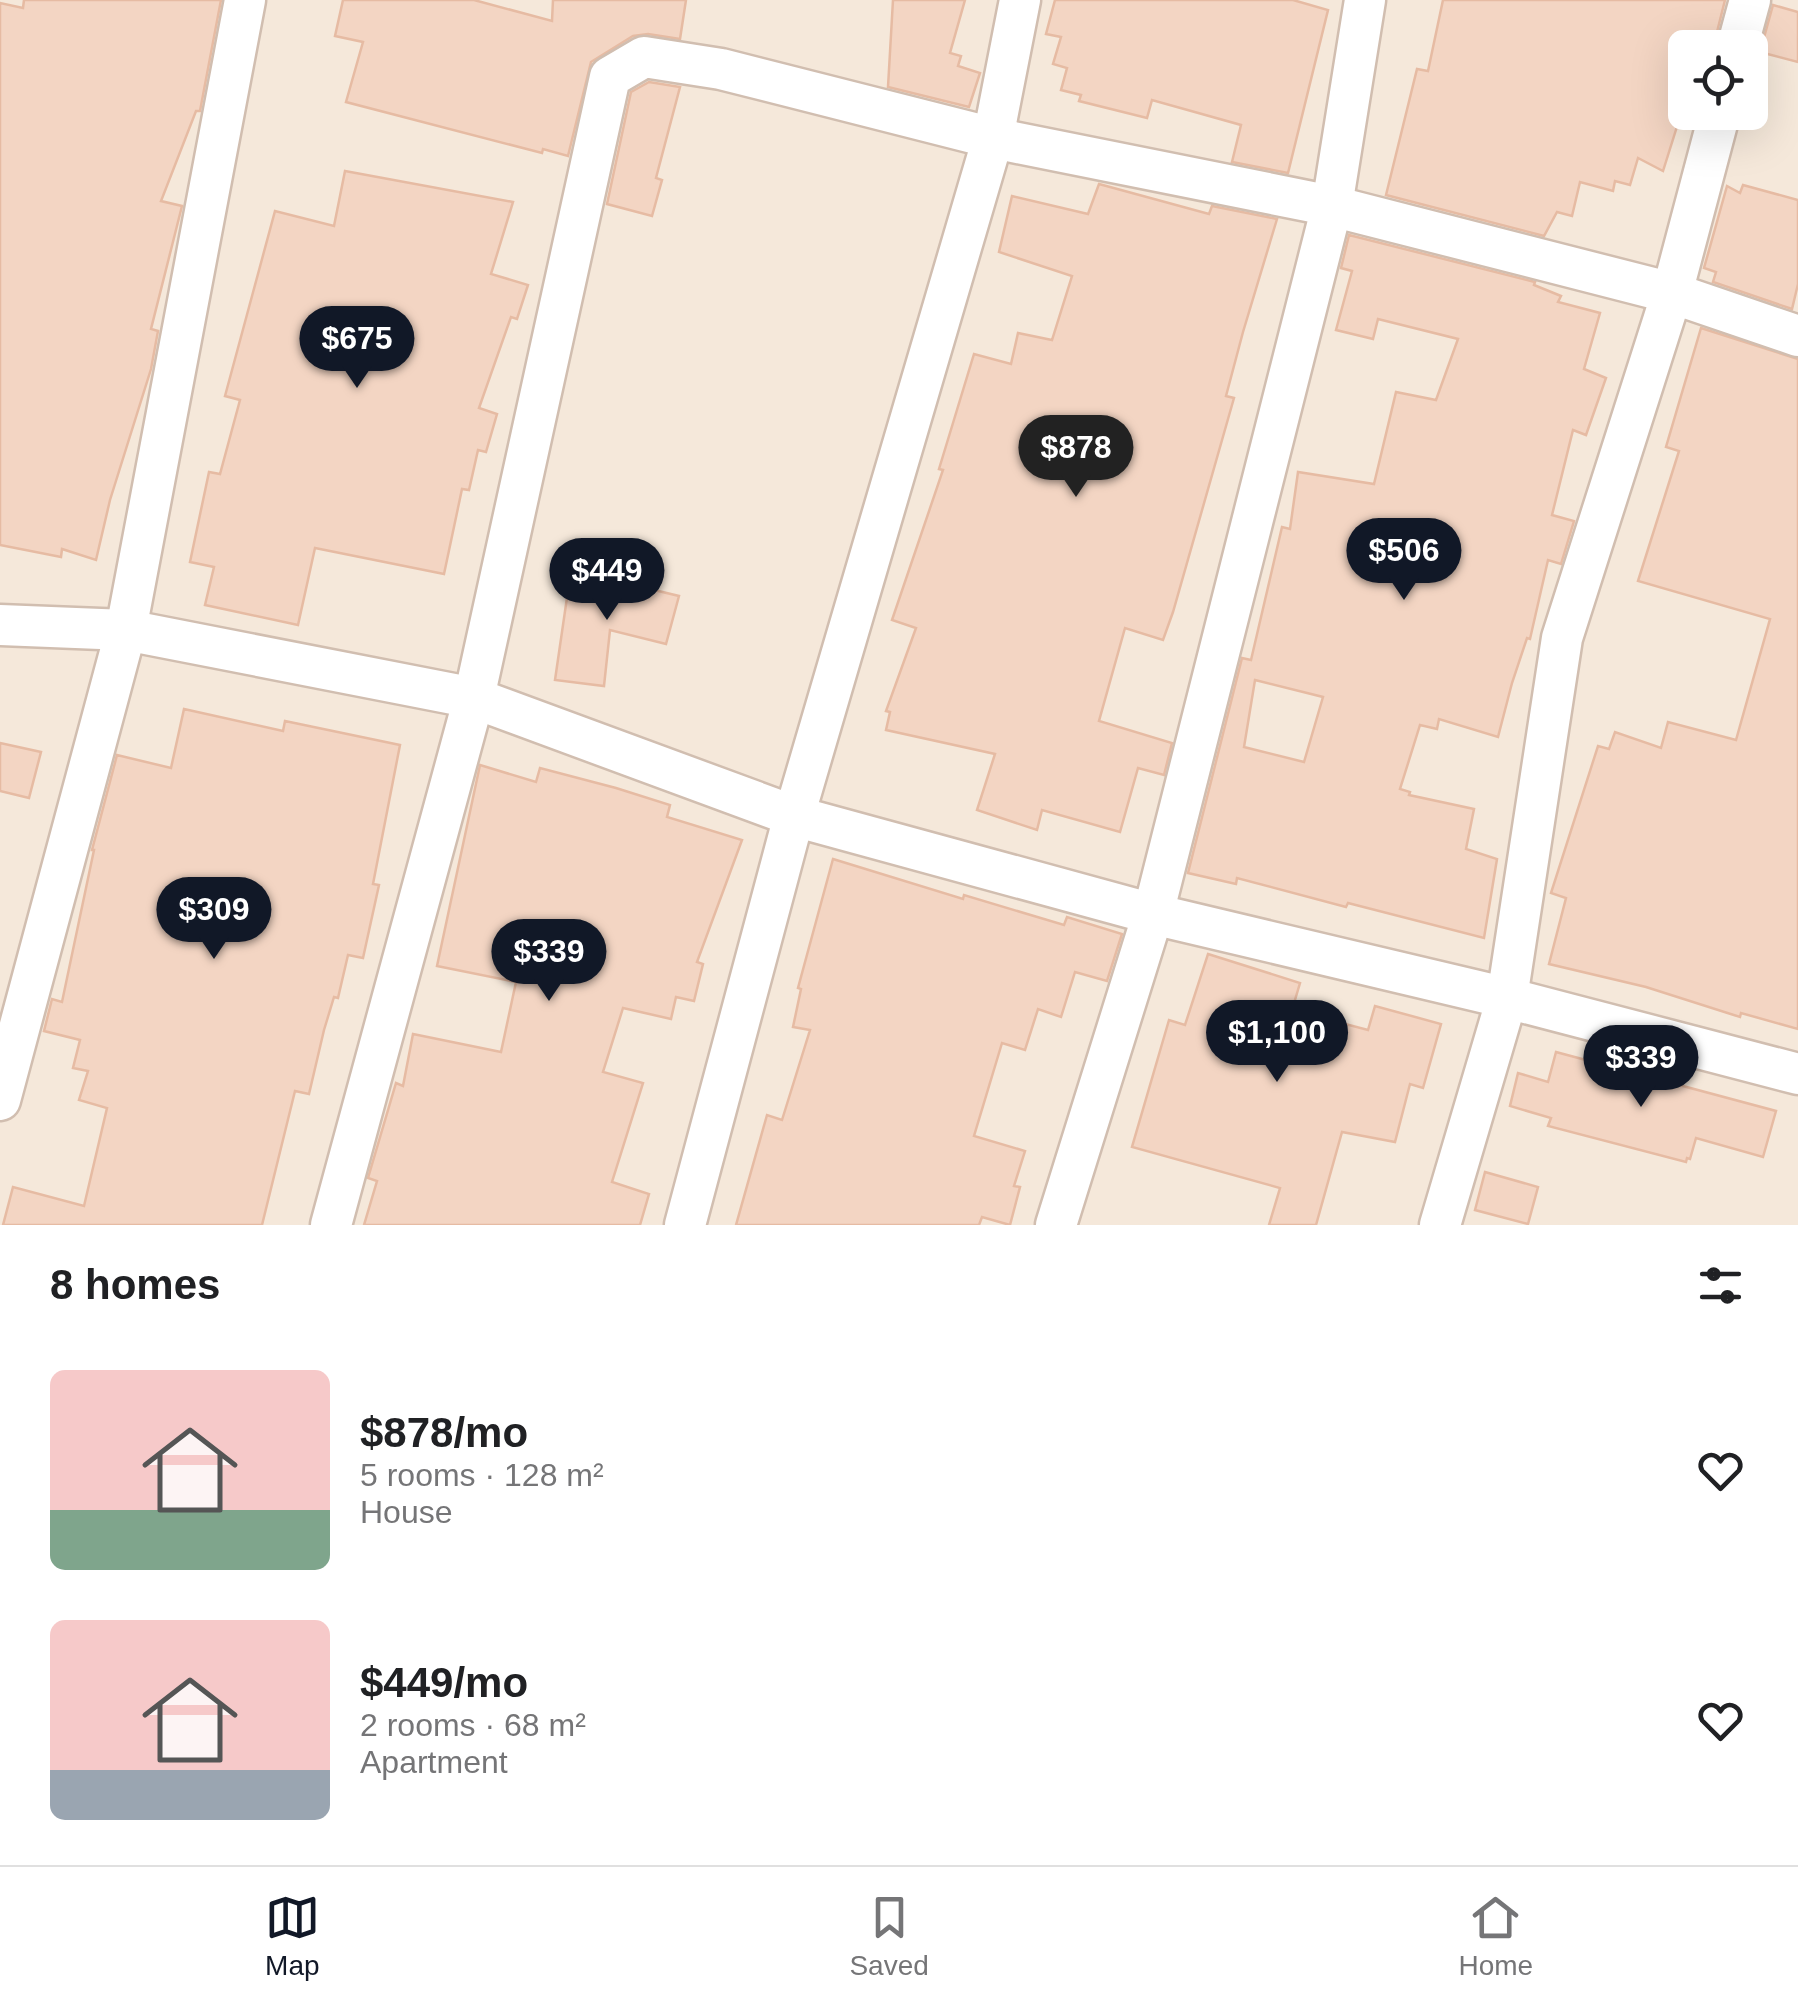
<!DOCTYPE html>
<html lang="en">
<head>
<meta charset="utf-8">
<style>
	body { margin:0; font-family:Helvetica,sans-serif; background:#f6f6f6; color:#202124; height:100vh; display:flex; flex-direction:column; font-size:38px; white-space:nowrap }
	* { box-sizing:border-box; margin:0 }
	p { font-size:32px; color:#757577 }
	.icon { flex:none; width:55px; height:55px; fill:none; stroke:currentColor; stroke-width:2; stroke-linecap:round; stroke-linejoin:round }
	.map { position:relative; height:1225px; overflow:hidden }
	.sheet { display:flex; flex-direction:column; background:#fff; flex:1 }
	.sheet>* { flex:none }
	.controls { position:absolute; left:1668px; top:30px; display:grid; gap:20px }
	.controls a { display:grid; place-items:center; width:100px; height:100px; border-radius:15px; background:#fff; box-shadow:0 10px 40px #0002; font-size:50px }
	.price { position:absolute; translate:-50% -85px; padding:0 22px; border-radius:35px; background:#111827; color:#fff; font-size:32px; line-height:65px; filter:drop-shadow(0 2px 5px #0008) }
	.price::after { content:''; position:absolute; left:50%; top:60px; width:30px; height:22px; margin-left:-15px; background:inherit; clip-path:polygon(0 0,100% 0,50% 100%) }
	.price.on { background:#222; color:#fff }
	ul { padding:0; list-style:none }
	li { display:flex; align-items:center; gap:30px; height:250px; padding:0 50px }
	li span { display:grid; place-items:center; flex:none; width:280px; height:200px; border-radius:15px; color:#555 }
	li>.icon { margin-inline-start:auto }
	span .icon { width:120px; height:120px; fill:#fffc; stroke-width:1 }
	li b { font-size:42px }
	h2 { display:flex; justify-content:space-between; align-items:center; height:120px; padding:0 50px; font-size:42px }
	.tabs { display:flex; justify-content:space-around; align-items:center; height:140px; border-top:2px solid #e0e0e0; background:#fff; font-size:28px; color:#757577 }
	.tabs a { display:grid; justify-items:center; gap:5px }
	.tabs .on { color:#111827 }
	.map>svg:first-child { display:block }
	.residential { fill:#f5e8da; fill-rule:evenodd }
	.building { fill:#f3d5c3; stroke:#e6bba3; stroke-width:2.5; fill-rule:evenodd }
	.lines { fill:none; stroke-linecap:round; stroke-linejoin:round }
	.street-casing { stroke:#d1beb0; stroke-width:45 }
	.street { stroke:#fff; stroke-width:40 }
</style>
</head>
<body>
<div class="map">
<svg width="1798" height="1225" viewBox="0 0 1798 1225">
	<rect width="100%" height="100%" fill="#fdf6ec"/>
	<path class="residential" d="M0,0H1798V1225H0ZM1685,48H1750V112H1685Z"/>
	<g class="building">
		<path d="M24,0H221L200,111H196L161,201L182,206L151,329L158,331L151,369L110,500L96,560L62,549L61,557L0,545V3L23,8Z"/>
		<path d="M343,0H474L552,21L553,0H686L680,39L648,34L633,36L591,62L568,156L543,149L542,153L346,102L363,42L335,36Z"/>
		<path d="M893,0H965L950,53L961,56L958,66L980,73L969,107L888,87Z"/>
		<path d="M1055,0H1293L1328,10L1288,173L1232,162L1241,125L1152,100L1147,118L1079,101L1081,95L1061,90L1067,68L1053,64L1061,37L1046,34Z"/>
		<path d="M1443,0H1725L1715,40L1700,33L1698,43L1685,40V101L1663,171L1638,158L1630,185L1615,181L1613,191L1580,182L1572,216L1557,212L1544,236L1386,195L1417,69L1428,71Z"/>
		<path d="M1773,5L1798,12V62L1760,52Z"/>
		<path d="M649,82L680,87L656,178L662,180L652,216L607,204L631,92Z"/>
		<path d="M345,171L513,202L491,274L528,285L517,319L511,317L479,408L497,414L486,452L478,450L469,490L462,489L444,574L315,548L298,625L205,605L214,567L190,562L209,472L220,474L240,400L225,396L275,211L334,226Z"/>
		<path d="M1099,184L1209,214L1212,206L1277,219L1243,332L1226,396L1234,398L1173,612L1163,640L1125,628L1099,721L1172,743L1164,775L1138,768L1120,832L1042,810L1037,830L977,810L995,754L886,730L890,712L886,711L916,628L892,620L943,470L939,469L974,354L1011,364L1018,333L1052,340L1072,276L999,252L1012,196L1088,214Z"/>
		<path d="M1743,185L1798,200V284L1792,309L1713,282L1716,272L1704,268L1727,186L1740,193Z"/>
		<path d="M1349,235L1535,282L1534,285L1561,296L1558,302L1600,313L1584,369L1606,378L1586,435L1573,430L1552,515L1574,521L1561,564L1548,560L1530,639L1527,638L1512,683L1498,737L1439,719L1437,729L1420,725L1400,789L1410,792L1409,795L1474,809L1466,849L1497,859L1484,938L1348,903L1346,907L1237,878L1236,884L1188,873L1242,658L1251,660L1282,527L1290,529L1298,472L1374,484L1396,392L1436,400L1458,339L1378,319L1373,339L1336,330L1352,271L1341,268ZM1255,680L1323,697L1304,762L1244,747Z"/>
		<path d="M1701,328L1798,359V1029L1741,1013L1740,1017L1646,987L1549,964L1566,898L1551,893L1598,746L1609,749L1615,732L1661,748L1668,722L1736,740L1770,619L1638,581L1679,451L1666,447Z"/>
		<path d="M571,570L679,596L666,644L610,630L604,686L555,680Z"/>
		<path d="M184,709L283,731L285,721L400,745L373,884L379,885L363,958L348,955L338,998L334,997L324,1030L309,1094L295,1091L262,1225H3L13,1187L84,1206L107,1108L79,1100L88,1071L73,1068L80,1040L44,1031L52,999L62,1002L94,850H92L117,755L171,768Z"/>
		<path d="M0,743L41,752L29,798L0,791Z"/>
		<path d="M480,765L536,782L540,768L616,788L670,805L667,817L742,840L697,962L703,964L694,1001L676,997L671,1019L623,1008L603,1072L643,1083L612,1182L649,1194L640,1225H364L377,1181L368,1178L396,1083L403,1086L413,1034L501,1052L516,982L437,966Z"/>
		<path d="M833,859L963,899L964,895L1064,925L1067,917L1122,934L1107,981L1075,972L1061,1017L1038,1009L1025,1050L1002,1043L974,1136L1025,1151L1014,1186L1020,1187L1010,1225L982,1217L979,1225H736L767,1115L782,1120L810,1030L793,1027L801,989L798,988Z"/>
		<path d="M1208,954L1300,983L1292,1010L1368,1030L1375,1006L1441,1024L1423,1088L1410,1084L1395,1142L1342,1132L1316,1225H1269L1280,1188L1132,1147L1169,1020L1185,1025Z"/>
		<path d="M1556,1052L1776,1111L1763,1157L1696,1138L1690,1159L1687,1158L1686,1162L1548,1126L1551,1118L1510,1106L1518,1073L1548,1082Z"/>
		<path d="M1485,1172L1538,1187L1528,1224L1475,1210Z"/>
	</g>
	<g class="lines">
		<g class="street-casing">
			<g id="street">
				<path d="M1737,48L1750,0"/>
				<path d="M0,625L126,630L474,698L794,816L1153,914L1507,998L1798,1074"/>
				<path d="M0,1100L126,630L245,0"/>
				<path d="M331,1225L474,698L610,77L644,57L721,69L993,138L1332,206L1672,293L1798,336"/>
				<path d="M685,1225L794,816L993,138L1020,0"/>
				<path d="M1056,1225L1153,914L1332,206L1365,0"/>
				<path d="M1440,1225L1507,998L1562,638L1672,293L1720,112"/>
			</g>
		</g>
		<use href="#street" class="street"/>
	</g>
</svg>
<div class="controls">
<a><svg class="icon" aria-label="locate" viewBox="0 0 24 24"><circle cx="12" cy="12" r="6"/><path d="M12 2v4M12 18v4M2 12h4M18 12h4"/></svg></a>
</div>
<b class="price" style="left:357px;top:391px">$675</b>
<b class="price on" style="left:1076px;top:500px">$878</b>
<b class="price" style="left:1404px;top:603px">$506</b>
<b class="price" style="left:607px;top:623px">$449</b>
<b class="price" style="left:214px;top:962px">$309</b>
<b class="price" style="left:549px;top:1004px">$339</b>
<b class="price" style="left:1277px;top:1085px">$1,100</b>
<b class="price" style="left:1641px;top:1110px">$339</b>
</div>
<section class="sheet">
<h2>8 homes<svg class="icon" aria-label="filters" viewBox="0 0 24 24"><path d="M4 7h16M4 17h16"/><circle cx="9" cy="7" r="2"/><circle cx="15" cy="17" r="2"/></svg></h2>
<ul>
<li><span style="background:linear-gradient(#f6c9c9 70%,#7fa58c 0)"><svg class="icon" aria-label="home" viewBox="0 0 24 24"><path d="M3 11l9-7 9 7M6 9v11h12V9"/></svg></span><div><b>$878/mo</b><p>5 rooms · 128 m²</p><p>House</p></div><svg class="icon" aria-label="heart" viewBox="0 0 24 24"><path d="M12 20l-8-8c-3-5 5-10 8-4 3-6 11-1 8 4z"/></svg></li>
<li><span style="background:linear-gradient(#f6c9c9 75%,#9aa5b1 0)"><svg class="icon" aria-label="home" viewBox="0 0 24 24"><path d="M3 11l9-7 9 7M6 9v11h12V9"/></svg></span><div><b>$449/mo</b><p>2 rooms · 68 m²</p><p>Apartment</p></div><svg class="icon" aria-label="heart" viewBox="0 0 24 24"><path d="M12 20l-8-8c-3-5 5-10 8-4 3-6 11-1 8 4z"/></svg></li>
</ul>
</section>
<nav class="tabs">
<a class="on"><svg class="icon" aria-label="map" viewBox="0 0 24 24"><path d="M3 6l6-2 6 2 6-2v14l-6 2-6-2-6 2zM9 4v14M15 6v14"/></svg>Map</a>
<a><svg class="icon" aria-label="saved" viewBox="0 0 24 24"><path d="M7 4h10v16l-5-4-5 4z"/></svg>Saved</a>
<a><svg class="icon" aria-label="home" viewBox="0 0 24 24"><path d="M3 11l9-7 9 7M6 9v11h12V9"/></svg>Home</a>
</nav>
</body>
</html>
